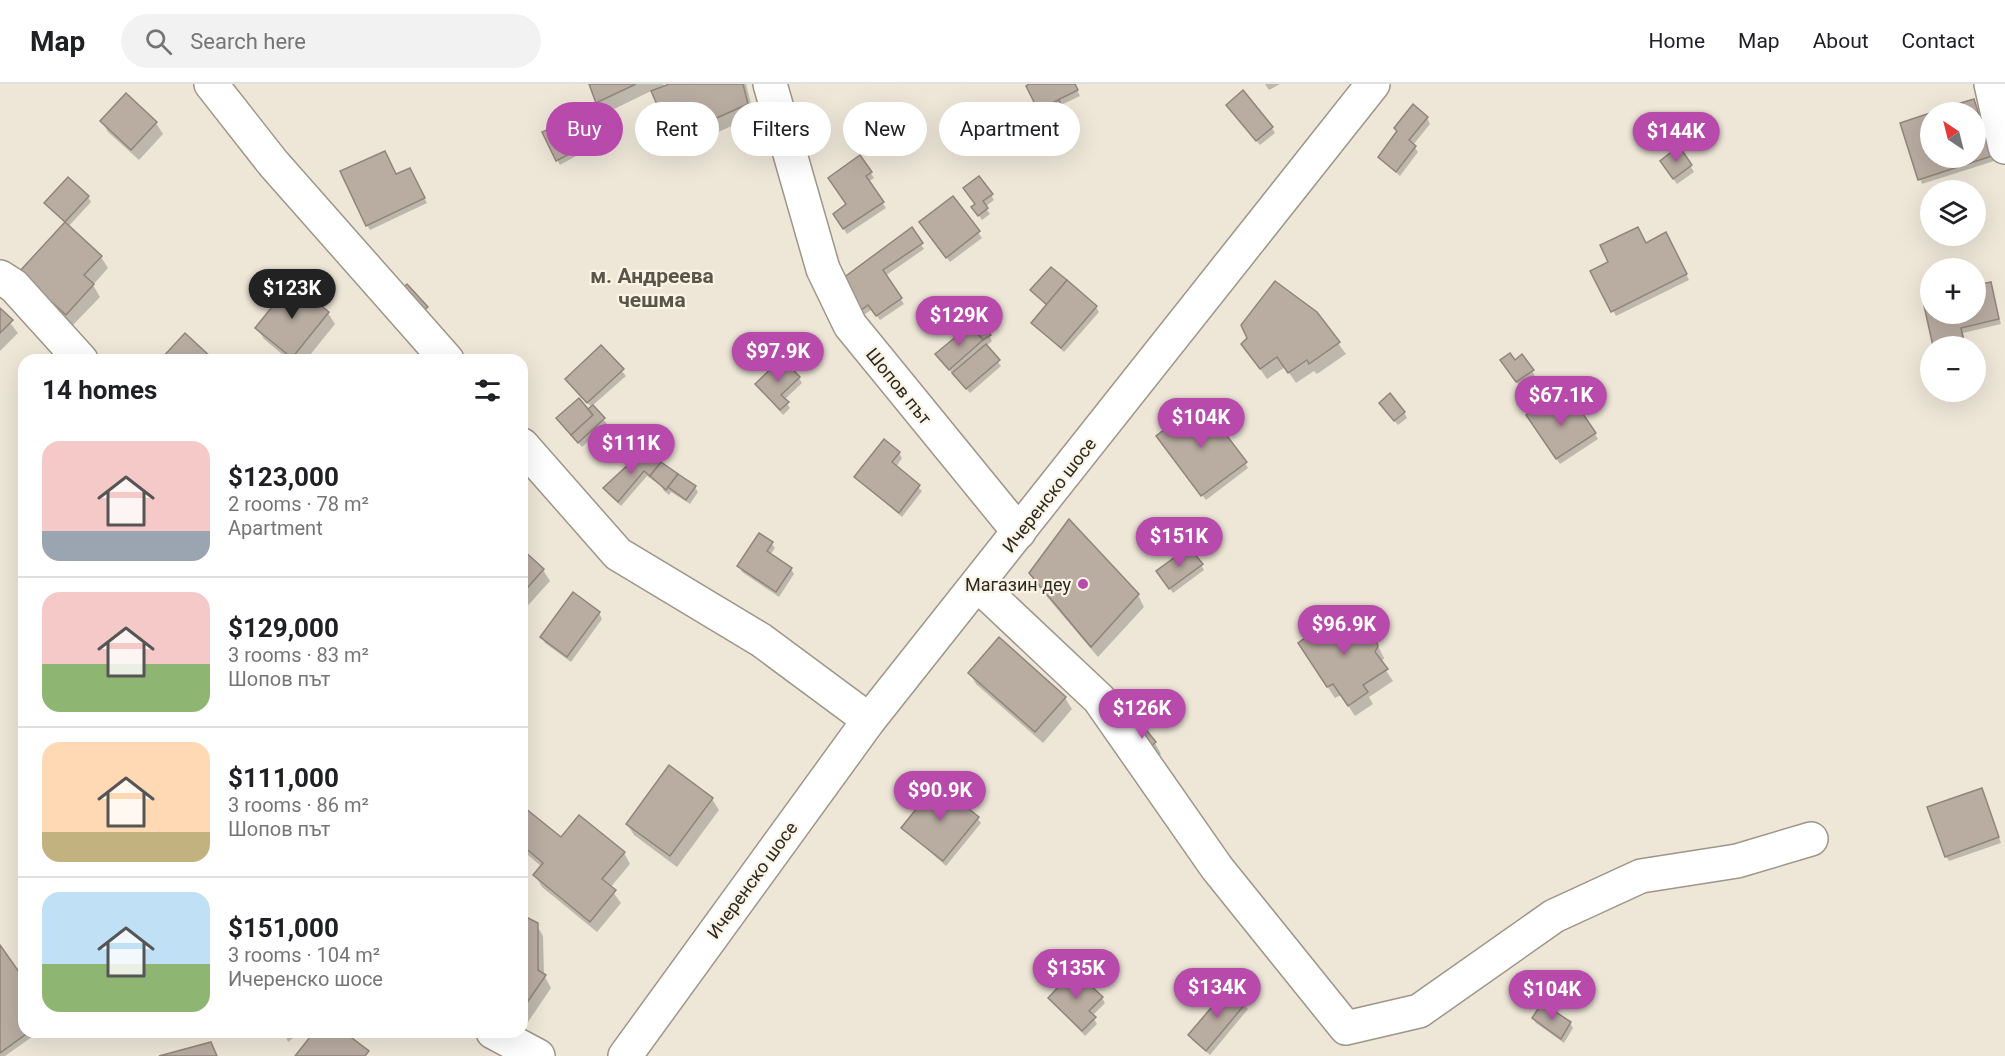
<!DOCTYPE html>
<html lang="en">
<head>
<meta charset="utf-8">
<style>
	body { margin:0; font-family:Roboto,sans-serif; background:#f2f2f2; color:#202124; height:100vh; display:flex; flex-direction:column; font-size:22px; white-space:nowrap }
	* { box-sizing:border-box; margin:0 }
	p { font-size:20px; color:#757577 }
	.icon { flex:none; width:33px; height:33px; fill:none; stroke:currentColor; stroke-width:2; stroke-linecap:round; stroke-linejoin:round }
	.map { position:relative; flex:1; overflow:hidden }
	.panel { position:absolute; left:18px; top:270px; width:510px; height:684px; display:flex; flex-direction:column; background:#fff; border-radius:18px; box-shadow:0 6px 24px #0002 }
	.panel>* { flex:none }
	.top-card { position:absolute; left:546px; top:18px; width:570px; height:54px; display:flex; gap:12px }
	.needle { width:39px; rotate:325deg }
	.tools { position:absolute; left:1920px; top:18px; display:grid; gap:12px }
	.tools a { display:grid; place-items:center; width:66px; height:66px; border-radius:50%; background:#fff; box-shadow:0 6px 24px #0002; font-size:30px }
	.price { position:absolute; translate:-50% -51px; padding:0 14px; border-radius:21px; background:#b74aaa; color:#fff; font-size:20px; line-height:39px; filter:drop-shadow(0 2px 3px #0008) }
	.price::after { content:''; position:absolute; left:50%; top:36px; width:18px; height:14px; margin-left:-9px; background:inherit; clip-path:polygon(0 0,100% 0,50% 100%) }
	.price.on { background:#222; color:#fff }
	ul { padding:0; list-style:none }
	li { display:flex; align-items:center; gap:18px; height:150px; padding:0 24px }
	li+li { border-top:2px solid #e0e0e0 }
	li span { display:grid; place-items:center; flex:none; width:168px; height:120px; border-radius:18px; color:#555 }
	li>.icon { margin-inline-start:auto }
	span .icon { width:72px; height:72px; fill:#fffc; stroke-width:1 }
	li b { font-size:26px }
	h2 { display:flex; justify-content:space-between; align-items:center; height:72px; padding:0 24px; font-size:26px }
	.chip { padding:0 21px; border-radius:27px; background:#fff; box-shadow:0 6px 24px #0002; font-size:21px; line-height:54px }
	.chip.on { background:#b74aaa; color:#fff }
	header { display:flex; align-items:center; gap:36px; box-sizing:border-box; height:84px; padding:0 30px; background:#fff; border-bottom:2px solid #e0e0e0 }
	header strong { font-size:28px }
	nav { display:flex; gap:33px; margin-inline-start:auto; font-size:21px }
	.search { width:420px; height:54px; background:#f2f2f2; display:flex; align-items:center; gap:15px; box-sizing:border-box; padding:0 21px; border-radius:33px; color:#757577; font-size:22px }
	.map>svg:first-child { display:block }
	.shadow { fill:#0003 }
	.building { fill:#b9aca1; stroke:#91857b; stroke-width:1.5 }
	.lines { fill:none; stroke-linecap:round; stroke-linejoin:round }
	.minor-casing { stroke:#9d9689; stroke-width:36 }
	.minor { stroke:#fff; stroke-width:33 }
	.poi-dot { fill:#b74aaa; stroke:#fbf4e5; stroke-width:2 }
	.labels { text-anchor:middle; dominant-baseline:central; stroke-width:4.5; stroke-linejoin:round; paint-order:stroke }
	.street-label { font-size:18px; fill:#2b2923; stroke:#fbf4e5 }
	.poi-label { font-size:18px; fill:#2b2923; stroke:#fbf4e5; text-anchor:end }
	.quarter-label { font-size:21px; font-weight:bold; fill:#5b5549; stroke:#fbf4e5 }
</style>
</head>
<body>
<header>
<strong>Map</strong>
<div class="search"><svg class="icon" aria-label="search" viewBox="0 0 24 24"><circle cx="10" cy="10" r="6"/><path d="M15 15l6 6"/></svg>Search here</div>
<nav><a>Home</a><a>Map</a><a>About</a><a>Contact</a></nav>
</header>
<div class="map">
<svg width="2005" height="972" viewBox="0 0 2005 972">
	<rect width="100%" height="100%" fill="#eee7d8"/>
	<g class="shadow">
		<path d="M591,0H663L665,3L673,0H746L754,32L680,65L653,6L604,30Z"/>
		<path d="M1033,0H1074L1080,12L1061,21L1069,38L1051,47L1028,2Z"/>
		<path d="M1265,0H1280L1269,6Z"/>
		<path d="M1973,16L1994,77L1922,100L1902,40L1930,30V74H1976V28H1936Z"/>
		<path d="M1231,26L1272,44L1275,49L1260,61Z"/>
		<path d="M1427,34L1430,40L1413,61L1418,68L1400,92L1379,73L1398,49L1395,45Z"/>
		<path d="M102,37L156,39L163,50L139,76L108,48Z"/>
		<path d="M568,58L576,72L560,81L557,76L562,61Z"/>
		<path d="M1679,64L1694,88L1677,100L1665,83Z"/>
		<path d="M860,73L874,94L868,98L886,124L847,150L838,136L848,121Z"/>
		<path d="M410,86L427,119L370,146L367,141L396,91Z"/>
		<path d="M991,111L994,116L985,123L990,130L982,136L973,123Z"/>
		<path d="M88,113L91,118L68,143L101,173L108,184L93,201L100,213L73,241L27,200L66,140L46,119Z"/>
		<path d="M953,114L982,154L950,178L924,143Z"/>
		<path d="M911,146L924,165L885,192L904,220L880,236L872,225L864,231L836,209Z"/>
		<path d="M1669,155L1689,196L1616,232L1592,188L1646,160Z"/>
		<path d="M1990,199L2001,240L1963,249L1966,262H1935L1923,214L1930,213V230H1976V203Z"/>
		<path d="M1032,207L1096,223L1099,228L1064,268L1033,239L1047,222Z"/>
		<path d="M0,226L18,249L0,267Z"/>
		<path d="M328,229L335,240L306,276H289L264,255L257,244Z"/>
		<path d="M1316,229L1346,270L1317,290L1314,287L1296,299L1285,283L1267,295L1243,260Z"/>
		<path d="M989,251L992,257L986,262L1001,282L970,309L940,276Z"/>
		<path d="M601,263L626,292L592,322L607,340L582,363L558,335L592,324L567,295Z"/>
		<path d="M1505,282L1532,287L1535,292L1520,303Z"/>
		<path d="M799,294L802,299L784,316L790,324L783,331L757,301Z"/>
		<path d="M1384,325L1404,328L1407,334L1398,341Z"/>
		<path d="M1531,336L1595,350L1598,355L1560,380Z"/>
		<path d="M1161,357L1245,379L1248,384L1206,416Z"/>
		<path d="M643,369L695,403L698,408L690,420L671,408L669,411L664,407L661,402L647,392L621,422L608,410L605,405Z"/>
		<path d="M899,369L902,374L896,383L922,407L902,433L856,393Z"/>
		<path d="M771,459L775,464L770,471L791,485L794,490L779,513L742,488L739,482Z"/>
		<path d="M522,467L543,486L550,497L522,528Z"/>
		<path d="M1201,481L1204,486L1173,509L1161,493Z"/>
		<path d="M1030,489L1138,511L1144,523L1098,573L1037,501Z"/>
		<path d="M1348,527L1367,554L1375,556L1384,574L1381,579L1393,597L1369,613L1373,620L1355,632L1341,611L1335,614L1306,571Z"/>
		<path d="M599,529L602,535L571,578L545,559L542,554Z"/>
		<path d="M999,556L1065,614L1072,625L1043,659L976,600L970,589Z"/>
		<path d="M1155,659L1161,670L1149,681L1135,666Z"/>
		<path d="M1984,711L2001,759L1949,777L1946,772Z"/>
		<path d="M712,715L719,726L677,783L634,751L627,740Z"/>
		<path d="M522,730L561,755L624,769L630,780L610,804L621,819L597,848L542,803L535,791L542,783L522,766Z"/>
		<path d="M977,734L981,739L946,782L903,744Z"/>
		<path d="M522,833L536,840L543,852L544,891L551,904L522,947Z"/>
		<path d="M0,864L24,897V948H39L5,972H0Z"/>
		<path d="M1050,914H1102L1105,919L1092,932L1097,940L1085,952Z"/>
		<path d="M1245,920L1248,925L1210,971L1193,957L1190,952Z"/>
		<path d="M1533,934L1570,939L1573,944L1564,959L1536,939Z"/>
		<path d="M284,948H301L288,958Z"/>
	</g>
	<g class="building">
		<path d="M589,0H636L596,19Z"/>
		<path d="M669,0H743L748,20L672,54L651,7Z"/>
		<path d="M1029,0H1075L1078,6L1038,26L1026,2Z"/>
		<path d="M1243,6L1273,43L1256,57L1226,21Z"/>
		<path d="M126,9L157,38L131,66L100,37Z"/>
		<path d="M1974,15L1992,72L1918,96L1900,39L1930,29V74H1976V28H1931Z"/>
		<path d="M1059,16L1067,32L1046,42L1038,26Z"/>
		<path d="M1413,20L1428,33L1409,56L1416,62L1396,88L1378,73L1397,47L1394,44Z"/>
		<path d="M553,43L563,59L569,56L575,67L556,77L542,48Z"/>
		<path d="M1679,62L1692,81L1673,95L1660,77Z"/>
		<path d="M385,67L396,90L410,84L425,114L366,142L340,87Z"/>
		<path d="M860,71L872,88L866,92L884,118L843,145L833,130L846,120L828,94Z"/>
		<path d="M979,92L993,110L983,117L988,124L978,132L971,123L975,120L963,104Z"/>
		<path d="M68,93L89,112L65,138L44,119Z"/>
		<path d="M953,112L980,147L946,174L919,138Z"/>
		<path d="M65,138L102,172L84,191L94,200L66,231L19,188Z"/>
		<path d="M912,143L923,159L883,186L902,214L876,232L868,221L860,227L831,203Z"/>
		<path d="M1638,143L1646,159L1666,148L1687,190L1611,228L1590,187L1608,178L1600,161Z"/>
		<path d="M1051,183L1067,196L1047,221L1030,206Z"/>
		<path d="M1067,196L1097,222L1061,264L1031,239Z"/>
		<path d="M1275,197L1317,228L1340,258L1309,280L1307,276L1288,289L1277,273L1260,285L1241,260L1247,254L1241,241Z"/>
		<path d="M292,198L329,228L292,274L255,244Z"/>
		<path d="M1991,198L1999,235L1961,244L1965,262H1933L1922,213L1930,211V230H1976V201Z"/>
		<path d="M407,200L428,223L413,235L392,213Z"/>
		<path d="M0,224L13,236L0,249Z"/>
		<path d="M977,235L991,251L983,256L970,241Z"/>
		<path d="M970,241L983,256L949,286L935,270Z"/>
		<path d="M185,249L214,276H160Z"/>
		<path d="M986,260L1000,276L966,305L952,289Z"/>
		<path d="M601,261L624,285L587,319L565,295Z"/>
		<path d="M1510,269L1515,276L1522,270L1534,286L1516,298L1500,276Z"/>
		<path d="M782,274L800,293L781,311L789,318L780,326L755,300Z"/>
		<path d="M1390,309L1405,328L1394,337L1379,319Z"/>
		<path d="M579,314L593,331L571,351L556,334Z"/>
		<path d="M1550,315L1560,329L1575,318L1596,349L1556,375L1526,331Z"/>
		<path d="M1201,318L1247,378L1201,412L1156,352Z"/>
		<path d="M593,321L605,334L578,359L571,351L593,331L588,325Z"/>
		<path d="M884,355L900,368L892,378L920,401L899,429L854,393Z"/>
		<path d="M643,367L661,378L650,392L644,387L618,418L603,404Z"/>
		<path d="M661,378L678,390L666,406L650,392Z"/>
		<path d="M678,390L696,402L686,416L668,403Z"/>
		<path d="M1069,435L1139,510L1091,563L1029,489Z"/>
		<path d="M759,449L773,458L767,467L792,484L776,508L737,482Z"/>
		<path d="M1189,463L1203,480L1169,505L1156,487Z"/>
		<path d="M522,465L544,485L522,510Z"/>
		<path d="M573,508L600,528L567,573L540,553Z"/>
		<path d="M1348,524L1362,544L1356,547L1362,555L1369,552L1376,555L1378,562L1375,568L1388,585L1363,601L1368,608L1348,622L1333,600L1327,603L1298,559Z"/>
		<path d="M999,553L1066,613L1035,648L968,589Z"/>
		<path d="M1142,641L1156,658L1141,671L1127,654Z"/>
		<path d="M669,681L713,714L670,772L626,740Z"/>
		<path d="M937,699L979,733L943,777L901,744Z"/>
		<path d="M1982,704L1999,753L1945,773L1927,723Z"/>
		<path d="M525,724L561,753L579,731L625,768L602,795L616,806L590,838L533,791L543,779L522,761V728Z"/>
		<path d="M522,831L538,839V886L546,891L522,926Z"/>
		<path d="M0,861L24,895V948H29L0,969Z"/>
		<path d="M1074,886L1103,913L1089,927L1096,933L1082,947L1048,914Z"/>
		<path d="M1228,904L1246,919L1206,967L1188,951Z"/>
		<path d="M1542,919L1571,938L1561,955L1532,934Z"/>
		<path d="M314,948H344L369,967L365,972H295Z"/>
		<path d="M211,958L217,972H159Z"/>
	</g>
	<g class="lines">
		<g class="minor-casing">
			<g id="minor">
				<path d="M211,0L273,79L447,276"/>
				<path d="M770,0L823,185L850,241L1019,448"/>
				<path d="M1991,0L2005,63"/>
				<path d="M0,193L14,202L81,276"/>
				<path d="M522,361L618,470L761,556L869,636"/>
				<path d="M978,501L1099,615L1217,784L1346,944L1419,927L1554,832L1641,792L1737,777L1811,755"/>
				<path d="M493,948L538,972"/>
				<path d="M625,972L869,636L1373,0"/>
			</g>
		</g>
		<use href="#minor" class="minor"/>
	</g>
	<circle class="poi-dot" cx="1083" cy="500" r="6"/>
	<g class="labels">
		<g class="street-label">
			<text transform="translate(899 302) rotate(51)">Шопов път</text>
			<text transform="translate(1049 411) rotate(-52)">Ичеренско шосе</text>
			<text transform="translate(752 796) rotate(-54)">Ичеренско шосе</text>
		</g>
		<g class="poi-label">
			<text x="1071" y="500">Магазин деу</text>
		</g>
		<g class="quarter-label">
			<text x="652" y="192">м. Андреева<tspan x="652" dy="24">чешма</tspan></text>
		</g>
	</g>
</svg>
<div class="tools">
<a><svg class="needle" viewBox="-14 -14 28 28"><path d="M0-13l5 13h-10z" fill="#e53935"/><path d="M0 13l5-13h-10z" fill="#757577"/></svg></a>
<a><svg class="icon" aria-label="layers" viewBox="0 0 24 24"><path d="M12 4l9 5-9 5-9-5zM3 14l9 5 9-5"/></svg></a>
<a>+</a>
<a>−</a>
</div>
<b class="price" style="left:1676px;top:79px">$144K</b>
<b class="price on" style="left:292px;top:236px">$123K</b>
<b class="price" style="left:959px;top:263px">$129K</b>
<b class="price" style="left:778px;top:299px">$97.9K</b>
<b class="price" style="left:1561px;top:343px">$67.1K</b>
<b class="price" style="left:1201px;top:365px">$104K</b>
<b class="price" style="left:631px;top:391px">$111K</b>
<b class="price" style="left:1179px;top:484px">$151K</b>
<b class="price" style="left:1344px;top:572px">$96.9K</b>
<b class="price" style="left:1142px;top:656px">$126K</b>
<b class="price" style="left:940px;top:738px">$90.9K</b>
<b class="price" style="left:1076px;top:916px">$135K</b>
<b class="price" style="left:1217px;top:935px">$134K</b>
<b class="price" style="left:1552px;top:937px">$104K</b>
<div class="top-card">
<a class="chip on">Buy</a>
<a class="chip">Rent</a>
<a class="chip">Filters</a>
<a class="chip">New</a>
<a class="chip">Apartment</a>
</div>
<section class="panel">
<h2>14 homes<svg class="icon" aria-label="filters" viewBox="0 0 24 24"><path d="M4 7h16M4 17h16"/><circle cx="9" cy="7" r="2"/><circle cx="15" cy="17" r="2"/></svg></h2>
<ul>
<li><span style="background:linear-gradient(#f6c9c9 75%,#9aa5b1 0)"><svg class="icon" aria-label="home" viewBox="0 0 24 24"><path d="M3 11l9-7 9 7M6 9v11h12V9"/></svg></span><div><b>$123,000</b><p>2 rooms · 78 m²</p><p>Apartment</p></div></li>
<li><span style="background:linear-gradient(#f6c9c9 60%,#8fb573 0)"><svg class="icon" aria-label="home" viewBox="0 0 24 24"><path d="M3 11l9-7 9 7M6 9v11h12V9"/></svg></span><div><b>$129,000</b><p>3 rooms · 83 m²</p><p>Шопов път</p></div></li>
<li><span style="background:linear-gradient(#ffd9b3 75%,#c2b280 0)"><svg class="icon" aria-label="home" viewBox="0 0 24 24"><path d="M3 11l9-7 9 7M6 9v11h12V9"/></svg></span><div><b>$111,000</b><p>3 rooms · 86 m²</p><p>Шопов път</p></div></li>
<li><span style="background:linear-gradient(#bfe0f5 60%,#8fb573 0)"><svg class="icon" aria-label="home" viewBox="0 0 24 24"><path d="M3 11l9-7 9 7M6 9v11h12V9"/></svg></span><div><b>$151,000</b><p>3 rooms · 104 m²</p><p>Ичеренско шосе</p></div></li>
</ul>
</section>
</div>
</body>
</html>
